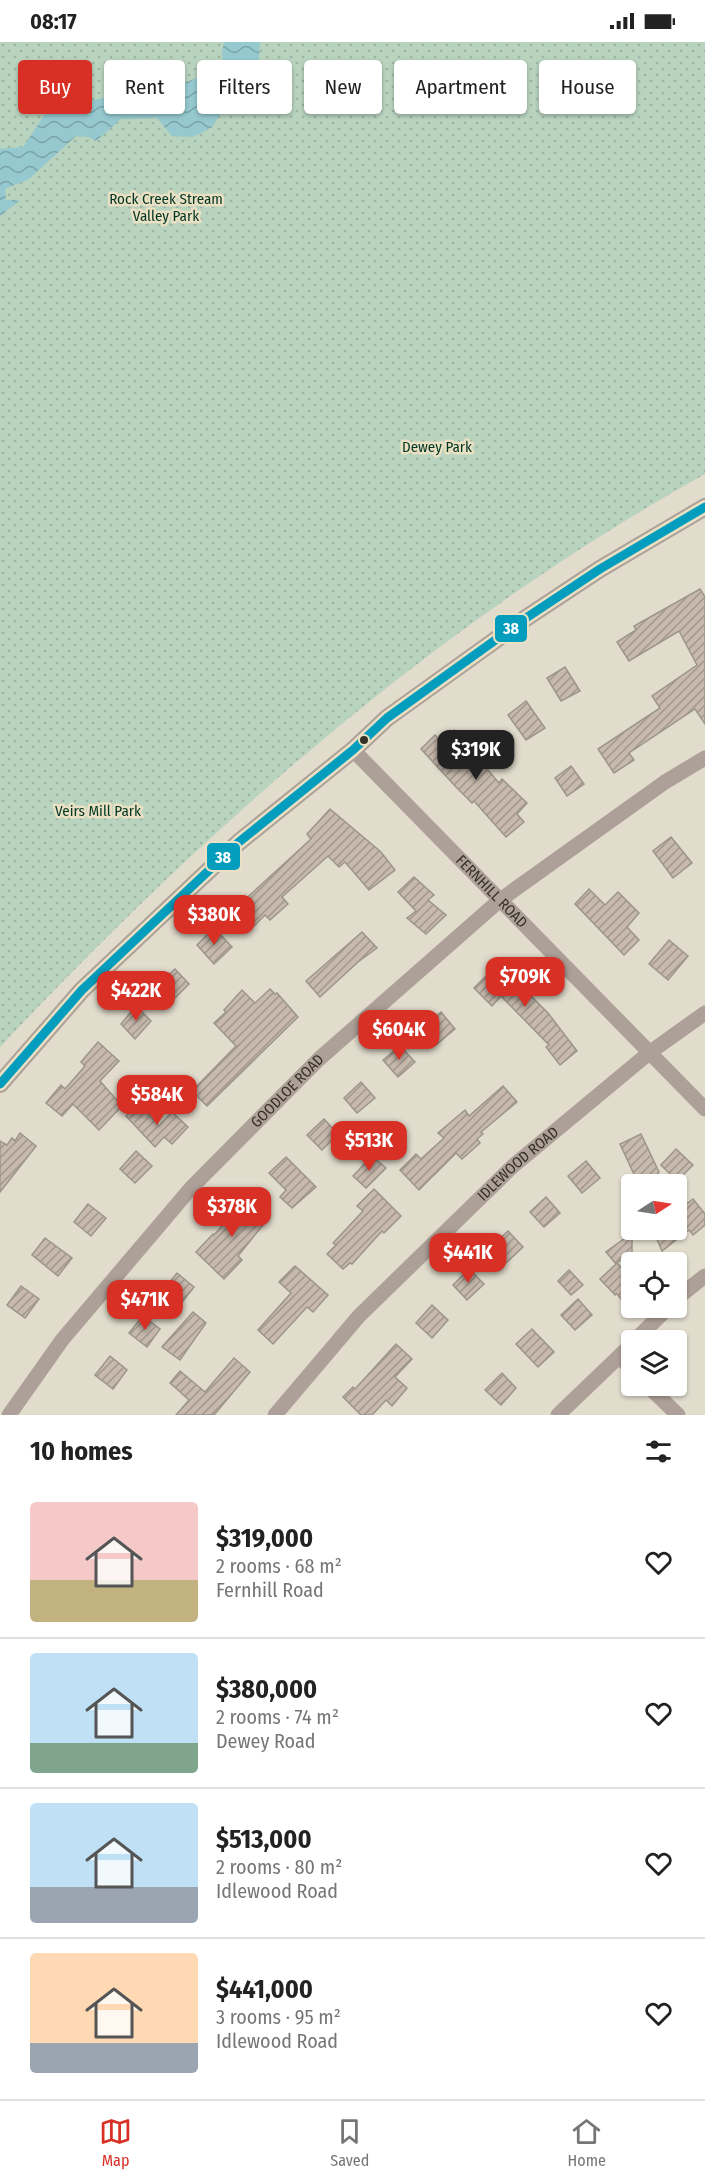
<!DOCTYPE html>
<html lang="en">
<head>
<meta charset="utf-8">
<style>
	body { margin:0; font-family:"Fira Sans Condensed",sans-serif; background:#f2f2f2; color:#222; height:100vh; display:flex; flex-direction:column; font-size:22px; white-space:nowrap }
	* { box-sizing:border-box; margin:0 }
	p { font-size:20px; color:#767676 }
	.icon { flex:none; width:33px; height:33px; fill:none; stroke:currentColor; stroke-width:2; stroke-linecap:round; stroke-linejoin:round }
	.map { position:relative; height:1373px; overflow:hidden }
	.side { display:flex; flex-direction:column; background:#fff; flex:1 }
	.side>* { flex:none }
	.guide { position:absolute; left:18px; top:18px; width:669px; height:54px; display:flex; gap:12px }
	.needle { width:39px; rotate:78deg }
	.fabs { position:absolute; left:621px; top:1132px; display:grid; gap:12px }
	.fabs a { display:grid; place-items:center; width:66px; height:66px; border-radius:6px; background:#fff; box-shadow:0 2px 4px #0004; font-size:30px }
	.price { position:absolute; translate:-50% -51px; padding:0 14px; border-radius:12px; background:#d93025; color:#fff; font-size:20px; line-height:39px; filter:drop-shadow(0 2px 3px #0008) }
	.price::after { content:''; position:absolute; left:50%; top:36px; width:18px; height:14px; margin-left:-9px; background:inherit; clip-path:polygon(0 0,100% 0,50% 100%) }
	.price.selected { background:#222; color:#fff }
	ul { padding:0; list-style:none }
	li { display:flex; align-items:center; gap:18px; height:150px; padding:0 30px }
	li+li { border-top:2px solid #e0e0e0 }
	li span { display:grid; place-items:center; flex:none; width:168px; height:120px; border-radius:6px; color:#555 }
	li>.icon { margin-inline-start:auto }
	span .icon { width:72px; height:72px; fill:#fffc; stroke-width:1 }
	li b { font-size:26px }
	h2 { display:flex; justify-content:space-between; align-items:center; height:72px; padding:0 30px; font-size:26px }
	.pill { padding:0 21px; border-radius:6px; background:#fff; box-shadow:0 2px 4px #0004; font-size:21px; line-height:54px }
	.pill.selected { background:#d93025; color:#fff }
	.status { display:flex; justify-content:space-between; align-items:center; height:42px; padding:0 30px; background:#fff; direction:ltr }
	.status svg { height:16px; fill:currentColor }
	.tabs { display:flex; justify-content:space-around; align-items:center; height:84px; border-top:2px solid #e0e0e0; background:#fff; font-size:16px; color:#767676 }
	.tabs a { display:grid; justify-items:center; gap:3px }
	.tabs .selected { color:#d93025 }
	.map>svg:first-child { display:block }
	.park { fill:url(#park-dots) }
	.water { fill:url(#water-waves) }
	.building { fill:url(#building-hatch); stroke:#9c958b; stroke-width:1.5 }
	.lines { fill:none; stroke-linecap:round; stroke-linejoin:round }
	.minor { stroke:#ada098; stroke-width:15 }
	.tertiary { stroke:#ada098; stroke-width:18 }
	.bus-1-casing { stroke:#eae0c3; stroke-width:14 }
	.bus-1 { stroke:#059dbd; stroke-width:9 }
	.bus-dot { fill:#343025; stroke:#eae0c3; stroke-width:2 }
	.labels { text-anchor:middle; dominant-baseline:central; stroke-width:5; stroke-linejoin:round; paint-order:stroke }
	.park-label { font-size:15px; fill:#003724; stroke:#eae0c3 }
	.street-label { font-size:15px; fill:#343025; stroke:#eae0c3 }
	.line-badge { stroke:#eae0c3; stroke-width:2 }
	.badge-label { font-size:16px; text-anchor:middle; font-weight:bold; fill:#fff }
</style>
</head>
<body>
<div class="status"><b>08:17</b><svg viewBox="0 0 49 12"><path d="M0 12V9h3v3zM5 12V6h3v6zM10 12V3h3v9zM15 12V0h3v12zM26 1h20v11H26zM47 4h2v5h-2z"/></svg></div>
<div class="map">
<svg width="705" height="1373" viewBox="0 0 705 1373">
	<defs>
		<pattern id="park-dots" width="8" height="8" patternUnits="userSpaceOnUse" patternTransform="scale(1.5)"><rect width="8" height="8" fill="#b8d3be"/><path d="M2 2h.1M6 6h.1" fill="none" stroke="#9fb5a3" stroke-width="1.8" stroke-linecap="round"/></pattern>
		<pattern id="water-waves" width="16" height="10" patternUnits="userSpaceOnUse" patternTransform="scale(1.5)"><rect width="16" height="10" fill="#95c9cf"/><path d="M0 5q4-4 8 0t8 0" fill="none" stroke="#7aa4a8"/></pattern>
		<pattern id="building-hatch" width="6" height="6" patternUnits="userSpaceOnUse" patternTransform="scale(1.5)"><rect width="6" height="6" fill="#c7b9ad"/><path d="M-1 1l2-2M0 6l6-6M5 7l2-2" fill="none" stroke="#a2978d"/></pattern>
	</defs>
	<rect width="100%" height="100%" fill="#e1dccc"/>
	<path class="park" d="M0,0H705V432C442,578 205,786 0,1005Z"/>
	<path class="water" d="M224,0H260L258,37L226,64L212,85L193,95L172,94L157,76L121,77L96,99L89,95L76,94L29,137L5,147L6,158H20L0,174V107L23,105L47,69L103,56L133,37L158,35L178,43L202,34L223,29L222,11Z"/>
	<g class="building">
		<path d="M700,547L705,555V682L695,667L629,711L634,718L614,731L598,707L660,666L652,654L697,623L679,589L629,619L617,600L636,588L634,584Z"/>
		<path d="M565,625L580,649L561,659L547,636Z"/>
		<path d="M526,659L545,686L526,698L508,673Z"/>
		<path d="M454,688L499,741L502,737L527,761L517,772L524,780L506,795L474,759L472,761L456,745L421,707L435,693L441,699Z"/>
		<path d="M571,724L584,742L567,754L555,736Z"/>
		<path d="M330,767L381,810L395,828L369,848L345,820L339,825L328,814L282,855L288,862L270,878L265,873L254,884L238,864L311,797L307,792Z"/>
		<path d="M671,795L692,821L673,836L653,809Z"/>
		<path d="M414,835L434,853L428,858L446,873L426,892L407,876L416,869L398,850Z"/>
		<path d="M589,847L605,863L618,850L639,871L627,885L639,898L624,913L575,862Z"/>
		<path d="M214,886L232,905L214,922L197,903Z"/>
		<path d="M362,890L377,906L358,920L320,955L306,939Z"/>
		<path d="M669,898L688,914L668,938L649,922Z"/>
		<path d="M504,916L520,933L515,938L548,971L577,1009L560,1023L546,1005L549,1003L501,954L492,964L474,946Z"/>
		<path d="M175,927L189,942L172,959L157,943Z"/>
		<path d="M270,947L275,952L277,951L298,975L207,1064L192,1049L236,1004L214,981L226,970L224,968L242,948L255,961Z"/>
		<path d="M136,964L151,979L135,997L121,982Z"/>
		<path d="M441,970L455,987L436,1003L422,986Z"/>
		<path d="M98,1000L119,1019L100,1039L122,1064L99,1088L73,1062L62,1074L46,1061L61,1043L65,1047L85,1024L81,1020Z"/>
		<path d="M400,1004L415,1020L398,1035L383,1018Z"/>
		<path d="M361,1040L375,1056L357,1071L344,1056Z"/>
		<path d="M503,1044L517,1060L481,1090L483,1092L477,1097L480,1101L462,1117L456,1111L419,1148L400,1128L416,1112L421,1117L444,1096L438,1091L465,1068L469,1074Z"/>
		<path d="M139,1062L159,1084L172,1070L188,1085L172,1102L164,1095L155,1105L126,1074Z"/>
		<path d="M324,1077L338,1092L322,1108L307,1093Z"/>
		<path d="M20,1091L36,1104L0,1150V1099L7,1103L12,1096L15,1099Z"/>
		<path d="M641,1092L659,1130L646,1143H639L620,1102Z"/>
		<path d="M676,1107L693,1123L677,1139L661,1123Z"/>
		<path d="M136,1109L152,1124L135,1141L120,1127Z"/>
		<path d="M372,1114L386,1126L366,1146L353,1134Z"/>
		<path d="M286,1115L316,1145L292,1166L280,1155L286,1148L269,1131Z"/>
		<path d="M586,1119L600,1136L582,1151L568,1134Z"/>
		<path d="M374,1147L401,1174L384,1191L382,1189L352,1222L350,1221L343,1227L327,1212L336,1203L333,1201L363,1169L357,1164Z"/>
		<path d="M249,1154L265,1168L257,1177L263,1183L238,1214L242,1218L224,1237L196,1210L213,1192L214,1193Z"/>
		<path d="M546,1155L560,1171L544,1185L530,1170Z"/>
		<path d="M693,1157L705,1172V1183L693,1193L689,1188L662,1209L653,1188H676V1170Z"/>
		<path d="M88,1162L106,1176L91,1194L74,1180Z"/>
		<path d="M508,1189L523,1205L506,1221L491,1205Z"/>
		<path d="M632,1191V1210L617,1221L632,1237V1248L621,1257L616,1251L615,1253L600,1237L616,1222L606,1210Z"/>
		<path d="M45,1196L72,1216L58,1234L32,1213Z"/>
		<path d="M295,1224L328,1253L313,1270L307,1265L273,1302L258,1288L291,1251L279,1240Z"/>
		<path d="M469,1227L484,1242L467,1258L453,1243Z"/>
		<path d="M569,1228L583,1243L571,1253L558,1239Z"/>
		<path d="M177,1231L194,1245L179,1264L162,1250Z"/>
		<path d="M21,1244L39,1257L25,1276L7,1263Z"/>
		<path d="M578,1257L592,1273L575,1288L561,1273Z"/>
		<path d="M432,1263L448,1278L432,1296L416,1281Z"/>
		<path d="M193,1270L206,1281L180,1318L162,1305Z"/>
		<path d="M143,1274L160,1287L147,1305L129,1291Z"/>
		<path d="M532,1287L554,1310L538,1325L516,1302Z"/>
		<path d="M396,1302L412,1317L395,1335L407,1346L392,1364L386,1358L372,1373H361L343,1355L353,1345L355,1347Z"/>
		<path d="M110,1314L127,1328L113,1347L95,1333Z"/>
		<path d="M234,1316L250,1330L214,1373H176L189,1358L170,1341L180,1329L205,1350Z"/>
		<path d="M502,1331L516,1346L501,1363L485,1348Z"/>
	</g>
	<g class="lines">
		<g class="minor">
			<path id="s1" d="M353,708L705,1067"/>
			<path d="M676,1257L705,1234"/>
			<path d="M634,1299L668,1266"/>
			<path d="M619,1315L632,1327"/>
			<path d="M648,1344L678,1373"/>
			<path id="s2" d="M9,1373L62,1298L191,1146L319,1017L500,858L665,740L705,716"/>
			<path id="s3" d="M275,1373L359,1274L513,1124L649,1011L705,971"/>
			<path d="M558,1373L632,1302"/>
		</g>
		<path class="tertiary" d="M0,1042L82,948L239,800L353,708L387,676L526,576L600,527L705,465"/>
		<g class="bus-1-casing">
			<path id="bus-1" d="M0,1042L82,948L239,800L353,708L387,676L526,576L600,527L705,465"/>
		</g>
		<use href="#bus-1" class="bus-1"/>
	</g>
	<circle class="bus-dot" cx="364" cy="698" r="5"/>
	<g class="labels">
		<g class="park-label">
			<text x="166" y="157">Rock Creek Stream<tspan x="166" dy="17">Valley Park</tspan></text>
			<text x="437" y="405">Dewey Park</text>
			<text x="98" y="769">Veirs Mill Park</text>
		</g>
		<g class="street-label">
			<text stroke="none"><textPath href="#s1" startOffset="198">FERNHILL ROAD</textPath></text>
			<text stroke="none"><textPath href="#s2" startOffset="428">GOODLOE ROAD</textPath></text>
			<text stroke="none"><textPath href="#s3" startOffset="350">IDLEWOOD ROAD</textPath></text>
		</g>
	</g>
	<g class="line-badge">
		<rect x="494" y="572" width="34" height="29" rx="6" fill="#059dbd"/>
		<rect x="206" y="800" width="35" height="29" rx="6" fill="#059dbd"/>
	</g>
	<g class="badge-label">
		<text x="511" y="592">38</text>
		<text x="223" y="821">38</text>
	</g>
</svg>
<div class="fabs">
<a><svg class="needle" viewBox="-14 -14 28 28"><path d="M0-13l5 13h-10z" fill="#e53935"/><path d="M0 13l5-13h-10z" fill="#767676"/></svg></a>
<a><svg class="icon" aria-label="locate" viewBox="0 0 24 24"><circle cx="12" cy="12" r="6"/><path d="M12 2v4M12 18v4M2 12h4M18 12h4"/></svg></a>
<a><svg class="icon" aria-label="layers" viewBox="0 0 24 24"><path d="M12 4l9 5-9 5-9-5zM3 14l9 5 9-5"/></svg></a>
</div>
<b class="price selected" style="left:476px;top:739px">$319K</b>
<b class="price" style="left:214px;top:904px">$380K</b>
<b class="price" style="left:525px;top:966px">$709K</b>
<b class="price" style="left:136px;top:980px">$422K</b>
<b class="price" style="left:399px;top:1019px">$604K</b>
<b class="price" style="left:157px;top:1084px">$584K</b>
<b class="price" style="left:369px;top:1130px">$513K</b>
<b class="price" style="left:232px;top:1196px">$378K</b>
<b class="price" style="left:468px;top:1242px">$441K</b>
<b class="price" style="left:145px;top:1289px">$471K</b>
<div class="guide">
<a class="pill selected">Buy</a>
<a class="pill">Rent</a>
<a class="pill">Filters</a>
<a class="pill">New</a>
<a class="pill">Apartment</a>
<a class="pill">House</a>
</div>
</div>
<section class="side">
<h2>10 homes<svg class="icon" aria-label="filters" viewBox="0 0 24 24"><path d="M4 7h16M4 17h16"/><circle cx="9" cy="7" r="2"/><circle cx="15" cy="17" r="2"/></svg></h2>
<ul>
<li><span style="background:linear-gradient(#f6c9c9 65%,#c2b280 0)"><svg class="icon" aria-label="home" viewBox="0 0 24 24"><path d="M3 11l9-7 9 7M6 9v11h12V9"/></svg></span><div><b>$319,000</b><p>2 rooms · 68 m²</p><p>Fernhill Road</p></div><svg class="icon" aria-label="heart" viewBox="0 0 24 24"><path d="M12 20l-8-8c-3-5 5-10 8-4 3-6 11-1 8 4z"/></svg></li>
<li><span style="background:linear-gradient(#bfe0f5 75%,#7fa58c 0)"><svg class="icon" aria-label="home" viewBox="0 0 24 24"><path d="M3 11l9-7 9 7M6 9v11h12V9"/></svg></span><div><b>$380,000</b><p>2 rooms · 74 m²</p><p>Dewey Road</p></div><svg class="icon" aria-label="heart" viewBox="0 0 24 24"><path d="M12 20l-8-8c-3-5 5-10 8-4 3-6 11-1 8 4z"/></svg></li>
<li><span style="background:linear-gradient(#bfe0f5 70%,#9aa5b1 0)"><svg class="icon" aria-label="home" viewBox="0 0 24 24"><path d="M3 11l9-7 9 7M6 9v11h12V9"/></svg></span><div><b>$513,000</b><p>2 rooms · 80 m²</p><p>Idlewood Road</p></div><svg class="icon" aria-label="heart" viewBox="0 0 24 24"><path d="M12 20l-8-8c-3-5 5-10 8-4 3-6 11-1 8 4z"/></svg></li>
<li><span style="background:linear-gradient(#ffd9b3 75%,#9aa5b1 0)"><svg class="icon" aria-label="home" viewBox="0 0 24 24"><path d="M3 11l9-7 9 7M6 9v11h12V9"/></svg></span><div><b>$441,000</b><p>3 rooms · 95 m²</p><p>Idlewood Road</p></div><svg class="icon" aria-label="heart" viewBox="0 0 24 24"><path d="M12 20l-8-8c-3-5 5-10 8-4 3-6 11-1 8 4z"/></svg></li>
</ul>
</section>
<nav class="tabs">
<a class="selected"><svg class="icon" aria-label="map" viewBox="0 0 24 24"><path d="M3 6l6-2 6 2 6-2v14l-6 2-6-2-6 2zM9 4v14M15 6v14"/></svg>Map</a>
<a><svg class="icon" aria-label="saved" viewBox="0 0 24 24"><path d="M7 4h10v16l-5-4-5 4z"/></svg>Saved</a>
<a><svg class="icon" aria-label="home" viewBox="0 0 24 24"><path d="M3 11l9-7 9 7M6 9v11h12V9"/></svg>Home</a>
</nav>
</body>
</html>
